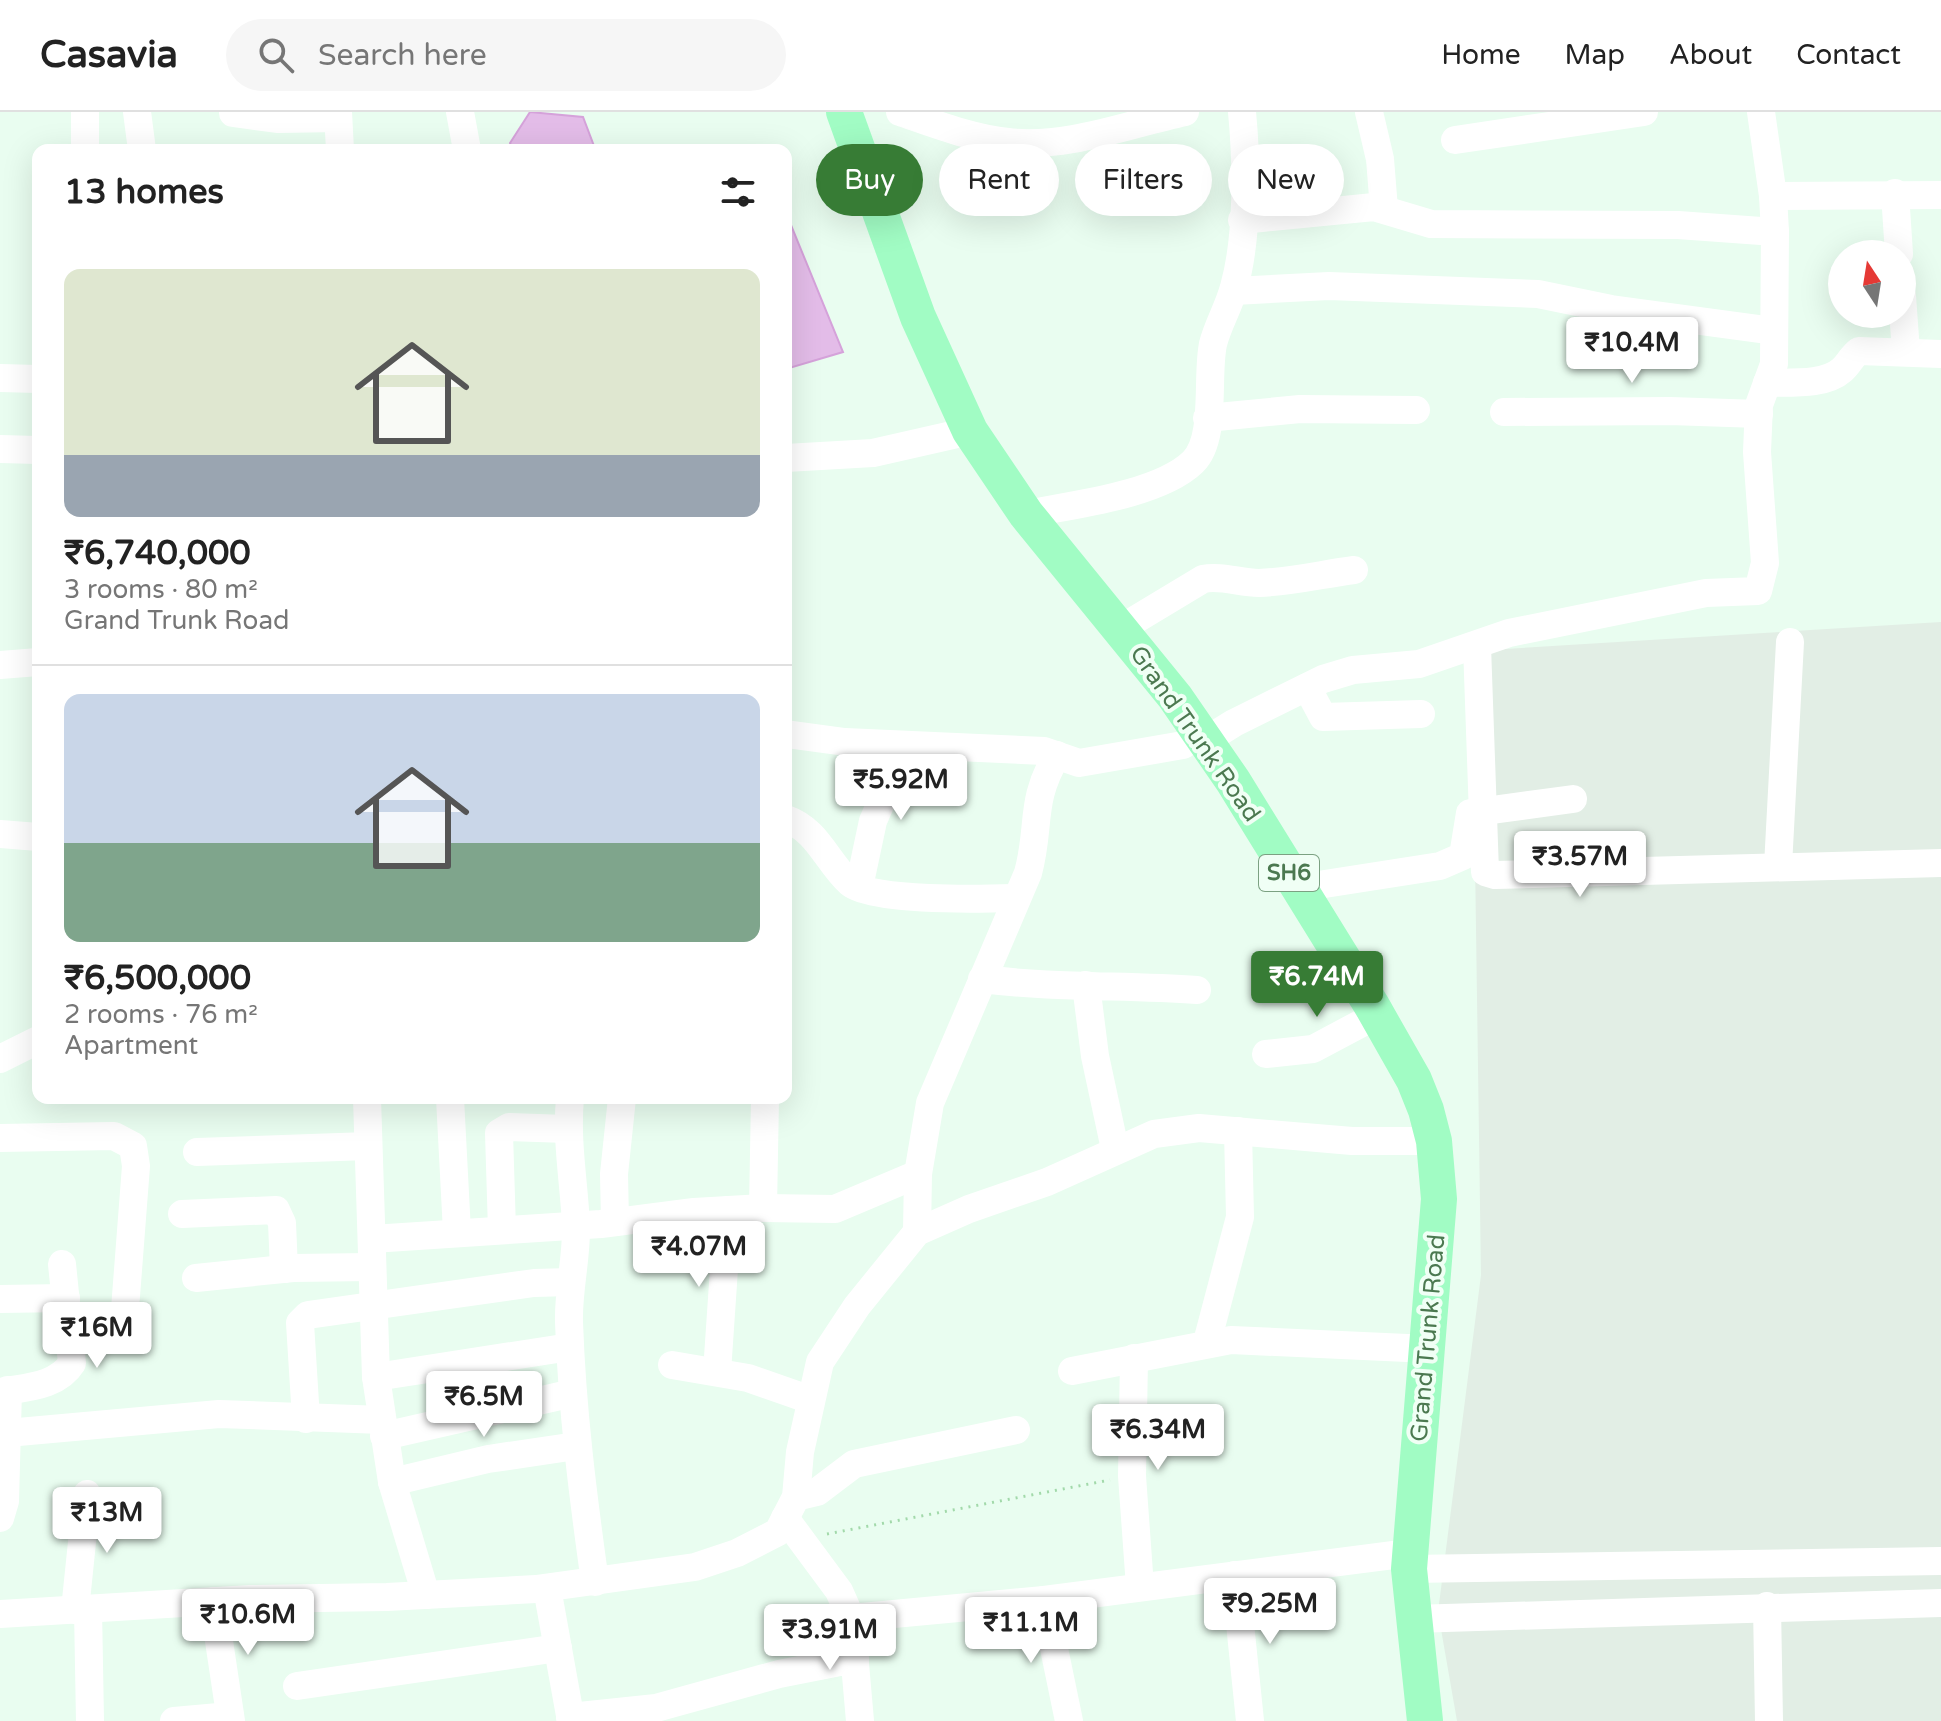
<!DOCTYPE html>
<html lang="en">
<head>
<meta charset="utf-8">
<style>
	body { margin:0; font-family:"Varela Round",sans-serif; background:#f6f6f6; color:#222; height:100vh; display:flex; flex-direction:column; font-size:30px; white-space:nowrap }
	* { box-sizing:border-box; margin:0 }
	p { font-size:26px; color:#767676 }
	.icon { flex:none; width:44px; height:44px; fill:none; stroke:currentColor; stroke-width:2; stroke-linecap:round; stroke-linejoin:round }
	.map { position:relative; flex:1; overflow:hidden }
	.panel { position:absolute; left:32px; top:32px; width:760px; height:960px; display:flex; flex-direction:column; background:#fff; border-radius:16px; box-shadow:0 8px 32px #0002 }
	.panel>* { flex:none }
	.banner { position:absolute; left:816px; top:32px; width:760px; height:72px; display:flex; gap:16px }
	.needle { width:52px; rotate:348deg }
	.fabs { position:absolute; left:1828px; top:128px; display:grid; gap:16px }
	.fabs a { display:grid; place-items:center; width:88px; height:88px; border-radius:50%; background:#fff; box-shadow:0 8px 32px #0002; font-size:40px }
	.price { position:absolute; translate:-50% -68px; padding:0 18px; border-radius:8px; background:#fff; color:#222; font-size:26px; line-height:52px; filter:drop-shadow(0 2px 4px #0008) }
	.price::after { content:''; position:absolute; left:50%; top:48px; width:24px; height:18px; margin-left:-12px; background:inherit; clip-path:polygon(0 0,100% 0,50% 100%) }
	.price.active { background:#377c35; color:#fff }
	ul { padding:0; list-style:none }
	li { display:grid; align-content:center; gap:16px; height:424px; padding:0 32px }
	li+li { border-top:2px solid #e0e0e0 }
	li span { display:grid; place-items:center; height:248px; border-radius:16px; color:#555 }
	li>.icon { margin-inline-start:auto }
	span .icon { width:144px; height:144px; fill:#fffc; stroke-width:1 }
	li b { font-size:34px }
	h2 { display:flex; justify-content:space-between; align-items:center; height:96px; padding:0 32px; font-size:34px }
	.chip { padding:0 28px; border-radius:36px; background:#fff; box-shadow:0 8px 32px #0002; font-size:28px; line-height:72px }
	.chip.active { background:#377c35; color:#fff }
	header { display:flex; align-items:center; gap:48px; box-sizing:border-box; height:112px; padding:0 40px; background:#fff; border-bottom:2px solid #e0e0e0 }
	header strong { font-size:38px }
	nav { display:flex; gap:44px; margin-inline-start:auto; font-size:28px }
	.search { width:560px; height:72px; background:#f6f6f6; display:flex; align-items:center; gap:20px; box-sizing:border-box; padding:0 28px; border-radius:44px; color:#767676; font-size:30px }
	.map>svg:first-child { display:block }
	.industrial { fill:#e2eee5 }
	.water { fill:#e3bce8; stroke:#d5a2da; stroke-width:2 }
	.lines { fill:none; stroke-linecap:round; stroke-linejoin:round }
	.path { stroke:#a2d9aa; stroke-width:3; stroke-dasharray:2 6; stroke-linecap:butt }
	.minor { stroke:#fff; stroke-width:28 }
	.major { stroke:#a1fcc4; stroke-width:36 }
	.labels { text-anchor:middle; dominant-baseline:central; stroke-width:8; stroke-linejoin:round; paint-order:stroke }
	.shield { fill:#f0fff5; stroke:#7ca182; stroke-width:2 }
	.shield-label { font-size:22px; font-weight:bold; fill:#4b7950 }
	.street-label { font-size:24px; fill:#4b7950; stroke:#f0fff5 }
</style>
</head>
<body>
<header>
<strong>Casavia</strong>
<div class="search"><svg class="icon" aria-label="search" viewBox="0 0 24 24"><circle cx="10" cy="10" r="6"/><path d="M15 15l6 6"/></svg>Search here</div>
<nav><a>Home</a><a>Map</a><a>About</a><a>Contact</a></nav>
</header>
<div class="map">
<svg width="1941" height="1609" viewBox="0 0 1941 1609">
	<rect width="100%" height="100%" fill="#e9fdf0"/>
	<path class="industrial" d="M1941,510V1609H1457L1438,1500L1481,1163L1472,539Z"/>
	<g class="water">
		<path d="M530,0L583,5L594,34L590,38H513L510,31Z"/>
		<path d="M786,101L843,240L786,257Z"/>
	</g>
	<g class="lines">
		<path class="path" d="M827,1422L1110,1368"/>
		<g class="minor">
			<path d="M85,0V38"/>
			<path d="M137,0L142,38"/>
			<path d="M338,0L340,38"/>
			<path d="M460,0L467,38"/>
			<path d="M900,0C935,12 971,26 1008,30C1066,37 1129,12 1185,0"/>
			<path d="M1369,0L1380,47L1384,97"/>
			<path d="M233,1L277,7L338,6"/>
			<path d="M1455,28L1644,0"/>
			<path d="M1895,81L1899,142"/>
			<path d="M1773,84L1941,83"/>
			<path d="M1242,108L1374,95L1431,112L1678,113L1775,120"/>
			<path d="M1234,179L1329,174L1538,182L1611,197L1774,219"/>
			<path d="M1902,184L1906,240"/>
			<path d="M0,266L38,267"/>
			<path d="M1767,271C1789,270 1824,274 1842,258C1849,252 1851,245 1859,239L1941,242"/>
			<path d="M1504,300L1670,299L1759,302"/>
			<path d="M1207,306L1300,297L1416,298"/>
			<path d="M0,337L38,338"/>
			<path d="M786,346L873,341L970,319"/>
			<path d="M1026,402C1072,393 1159,383 1193,350C1217,327 1206,265 1213,232C1218,212 1229,195 1234,175C1248,126 1247,52 1242,0"/>
			<path d="M1120,517L1203,467C1221,463 1240,471 1259,471C1291,470 1323,462 1354,458"/>
			<path d="M1477,534L1485,760L1495,763L1941,751"/>
			<path d="M0,553L38,550"/>
			<path d="M1307,575L1323,605L1421,602"/>
			<path d="M786,622L845,630L1044,639L1079,651L1183,633L1200,622"/>
			<path d="M1205,629L1234,611L1323,567L1353,558L1419,552L1509,521L1706,481L1758,479L1765,451L1757,340L1759,293L1774,252L1775,120L1773,84L1761,0"/>
			<path d="M786,707C818,718 826,749 850,771C872,790 983,787 1015,786"/>
			<path d="M0,722L38,725"/>
			<path d="M1778,754L1790,530"/>
			<path d="M859,775L873,709L906,633"/>
			<path d="M1299,776L1440,754L1463,744L1470,701L1573,687"/>
			<path d="M982,867C1054,876 1125,873 1197,878"/>
			<path d="M1086,873L1095,944L1115,1037"/>
			<path d="M1266,942L1313,937L1377,903"/>
			<path d="M0,947L38,928"/>
			<path d="M367,986L376,1265L392,1370L426,1483"/>
			<path d="M450,986L457,1120"/>
			<path d="M570,986C566,1030 574,1070 576,1113C577,1145 568,1178 569,1210C572,1298 583,1384 595,1470"/>
			<path d="M0,1026L114,1024L133,1034L136,1054L125,1197C114,1214 88,1210 69,1211"/>
			<path d="M197,1040L368,1034"/>
			<path d="M763,1096L765,986"/>
			<path d="M182,1102L276,1098L282,1111L284,1157"/>
			<path d="M615,1110L614,1062L622,986"/>
			<path d="M502,1118L499,1021L509,1015L567,1017"/>
			<path d="M917,1120L918,1062L930,991L1028,761C1041,713 1029,690 1057,643"/>
			<path d="M372,1127L601,1112L694,1100L763,1096L835,1097L918,1062"/>
			<path d="M196,1166L293,1156L371,1155"/>
			<path d="M0,1187L66,1186"/>
			<path d="M1207,1230L1240,1105L1238,1019"/>
			<path d="M1134,1246L1132,1364L1140,1475"/>
			<path d="M672,1253L748,1266L811,1288"/>
			<path d="M1072,1259L1231,1228L1429,1237"/>
			<path d="M717,1260L728,1098"/>
			<path d="M376,1265L570,1235"/>
			<path d="M0,1280C25,1275 57,1275 72,1251L62,1152"/>
			<path d="M306,1307L300,1211L308,1203L534,1171L571,1170"/>
			<path d="M7,1321L219,1302L382,1308"/>
			<path d="M384,1324L573,1281"/>
			<path d="M392,1370L488,1347L576,1334"/>
			<path d="M796,1385L817,1380L854,1352L1016,1318"/>
			<path d="M0,1406L5,1389L8,1278"/>
			<path d="M785,1406L839,1479L851,1506L1044,1488L1409,1441"/>
			<path d="M1409,1457L1941,1449"/>
			<path d="M1235,1463L1250,1609"/>
			<path d="M547,1476L571,1609"/>
			<path d="M1044,1488L1069,1609"/>
			<path d="M213,1489L231,1609"/>
			<path d="M1767,1494L1769,1609"/>
			<path d="M88,1497L90,1609"/>
			<path d="M75,1498L87,1382"/>
			<path d="M0,1502L250,1487L387,1485L536,1477L695,1455L737,1441L778,1420L796,1385L800,1340L820,1250L857,1194L917,1120L969,1097L1047,1070L1154,1022L1199,1016L1352,1029H1434"/>
			<path d="M851,1506L860,1609"/>
			<path d="M1413,1507L1941,1491"/>
			<path d="M297,1574L558,1536"/>
			<path d="M570,1605L656,1596L779,1562L855,1547"/>
			<path d="M174,1609L230,1604"/>
		</g>
		<path class="major" d="M844,0L918,205L970,319L1026,402L1175,585L1233,669L1372,894L1414,968L1426,998L1434,1029L1439,1087L1409,1457L1425,1609"/>
	</g>
	<g class="labels">
		<rect class="shield" x="1259" y="743" width="60" height="36" rx="6"/>
		<g class="shield-label">
			<text x="1289" y="761">SH6</text>
		</g>
		<g class="street-label">
			<text transform="translate(1195 622) rotate(55)">Grand Trunk Road</text>
			<text transform="translate(1428 1226) rotate(-85)">Grand Trunk Road</text>
		</g>
	</g>
</svg>
<div class="fabs">
<a><svg class="needle" viewBox="-14 -14 28 28"><path d="M0-13l5 13h-10z" fill="#e53935"/><path d="M0 13l5-13h-10z" fill="#767676"/></svg></a>
</div>
<b class="price" style="left:1632px;top:273px">₹10.4M</b>
<b class="price" style="left:901px;top:710px">₹5.92M</b>
<b class="price" style="left:1580px;top:787px">₹3.57M</b>
<b class="price active" style="left:1317px;top:907px">₹6.74M</b>
<b class="price" style="left:699px;top:1177px">₹4.07M</b>
<b class="price" style="left:97px;top:1258px">₹16M</b>
<b class="price" style="left:484px;top:1327px">₹6.5M</b>
<b class="price" style="left:1158px;top:1360px">₹6.34M</b>
<b class="price" style="left:107px;top:1443px">₹13M</b>
<b class="price" style="left:1270px;top:1534px">₹9.25M</b>
<b class="price" style="left:248px;top:1545px">₹10.6M</b>
<b class="price" style="left:1031px;top:1553px">₹11.1M</b>
<b class="price" style="left:830px;top:1560px">₹3.91M</b>
<div class="banner">
<a class="chip active">Buy</a>
<a class="chip">Rent</a>
<a class="chip">Filters</a>
<a class="chip">New</a>
</div>
<section class="panel">
<h2>13 homes<svg class="icon" aria-label="filters" viewBox="0 0 24 24"><path d="M4 7h16M4 17h16"/><circle cx="9" cy="7" r="2"/><circle cx="15" cy="17" r="2"/></svg></h2>
<ul>
<li><span style="background:linear-gradient(#dfe7d0 75%,#9aa5b1 0)"><svg class="icon" aria-label="home" viewBox="0 0 24 24"><path d="M3 11l9-7 9 7M6 9v11h12V9"/></svg></span><div><b>₹6,740,000</b><p>3 rooms · 80 m²</p><p>Grand Trunk Road</p></div></li>
<li><span style="background:linear-gradient(#c9d6e8 60%,#7fa58c 0)"><svg class="icon" aria-label="home" viewBox="0 0 24 24"><path d="M3 11l9-7 9 7M6 9v11h12V9"/></svg></span><div><b>₹6,500,000</b><p>2 rooms · 76 m²</p><p>Apartment</p></div></li>
</ul>
</section>
</div>
</body>
</html>
